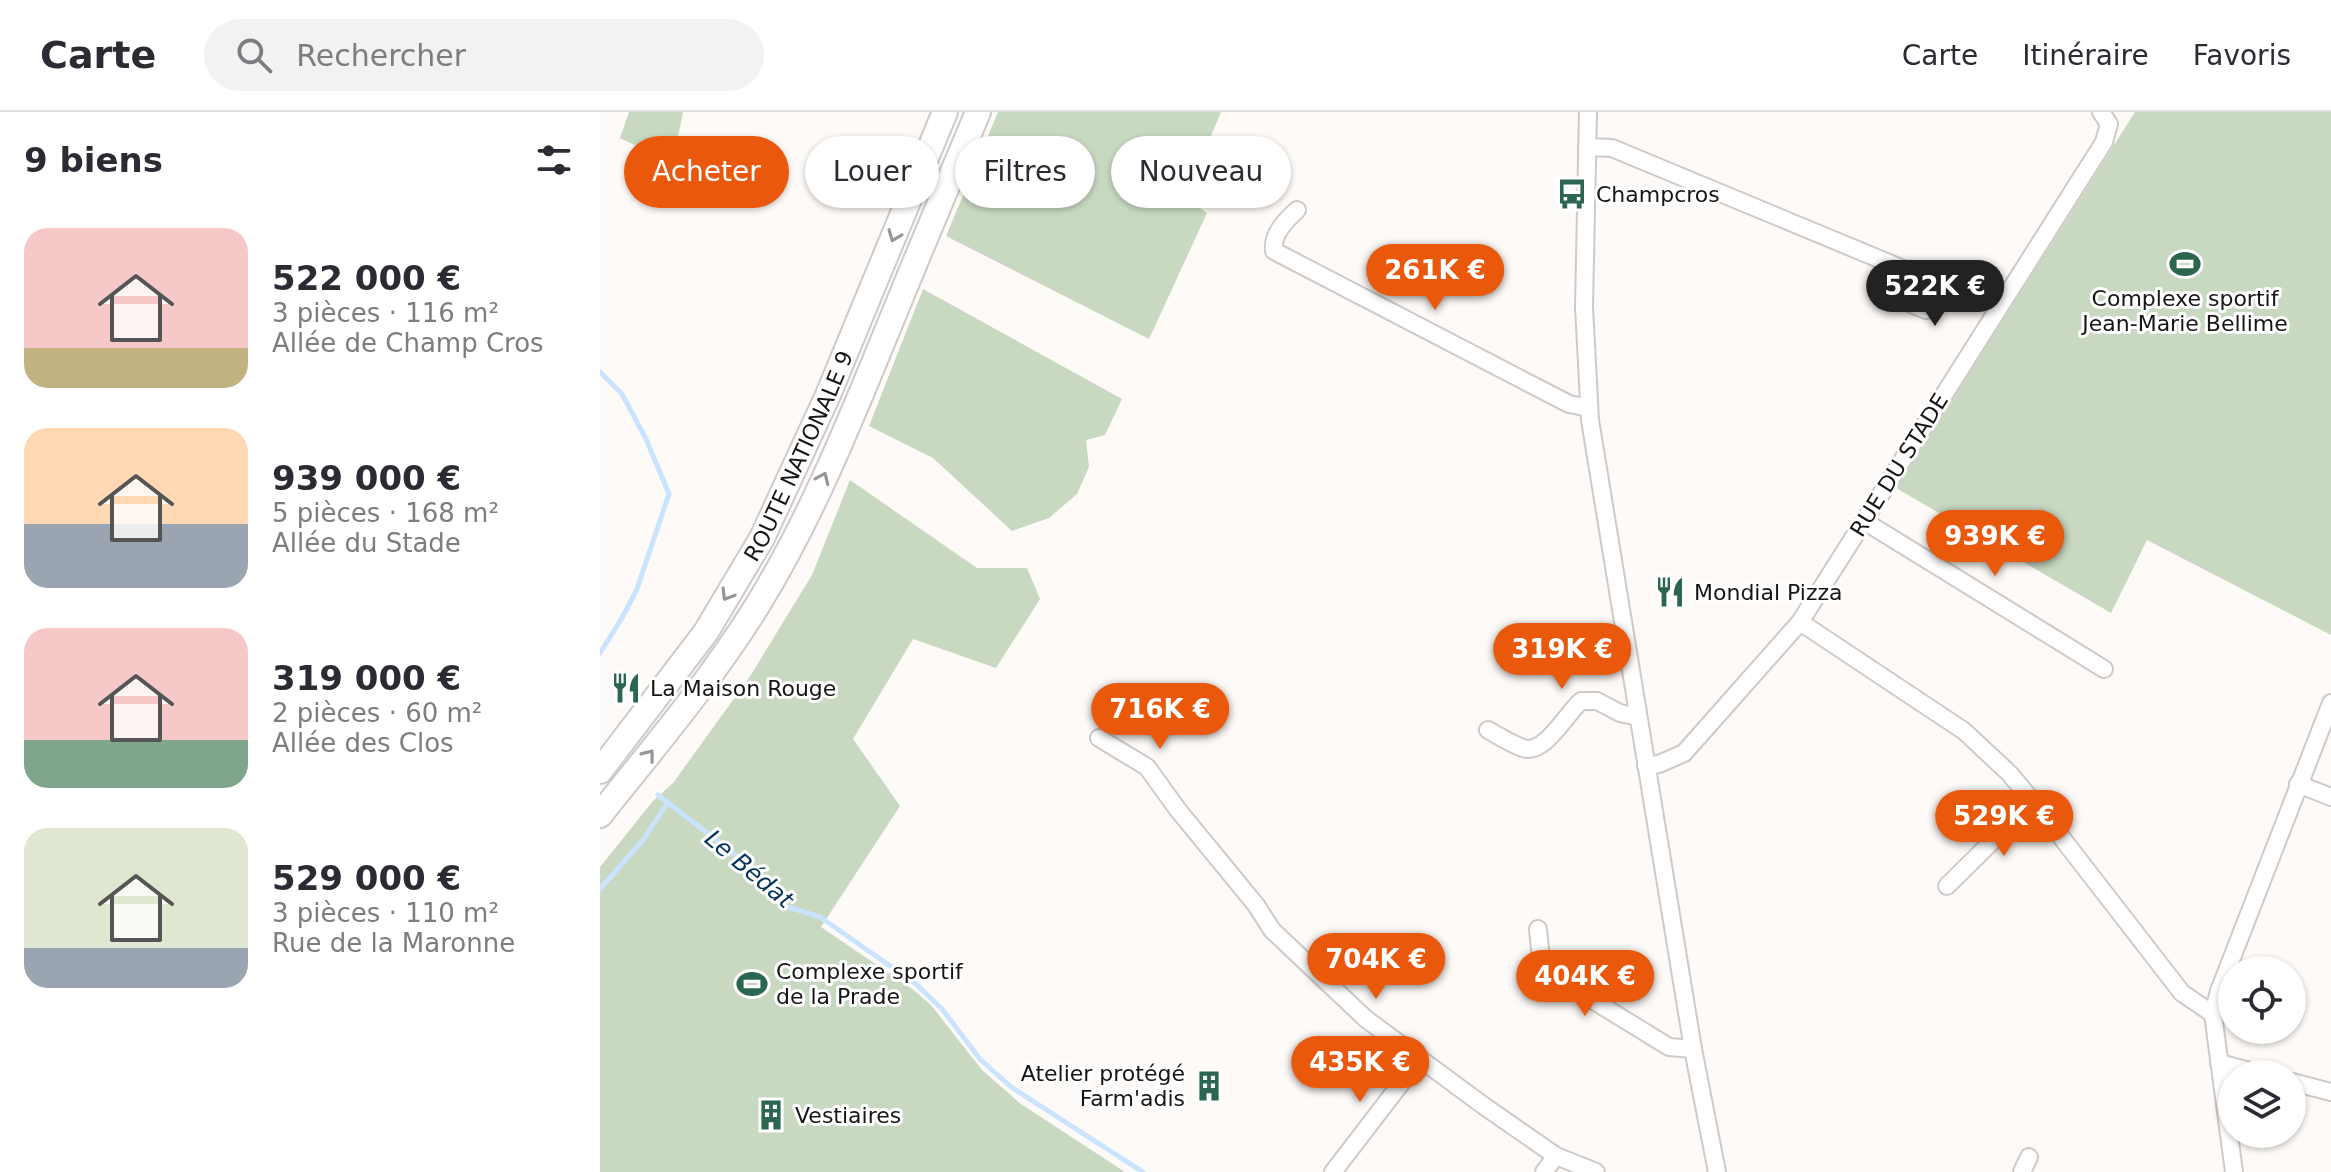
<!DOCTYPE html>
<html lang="fr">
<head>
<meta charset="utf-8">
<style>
	body { margin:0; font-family:"DejaVu Sans",sans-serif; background:#f2f2f3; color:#2b2b33; height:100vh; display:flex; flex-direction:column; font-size:30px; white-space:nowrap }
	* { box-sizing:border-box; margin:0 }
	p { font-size:26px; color:#7c7c81 }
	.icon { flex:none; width:44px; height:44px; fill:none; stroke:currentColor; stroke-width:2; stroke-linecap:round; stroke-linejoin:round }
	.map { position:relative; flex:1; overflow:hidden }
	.sheet { display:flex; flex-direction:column; background:#fff; width:600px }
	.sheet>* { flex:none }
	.hud { position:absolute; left:24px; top:24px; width:760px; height:72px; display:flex; gap:16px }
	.tools { position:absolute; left:1618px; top:844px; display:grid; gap:16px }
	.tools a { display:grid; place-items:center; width:88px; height:88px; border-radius:50%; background:#fff; box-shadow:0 2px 6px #0004; font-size:40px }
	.price { position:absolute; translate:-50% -68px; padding:0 18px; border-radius:28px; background:#ea580c; color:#fff; font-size:26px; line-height:52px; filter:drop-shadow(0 2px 4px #0008) }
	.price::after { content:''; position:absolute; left:50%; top:48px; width:24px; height:18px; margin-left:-12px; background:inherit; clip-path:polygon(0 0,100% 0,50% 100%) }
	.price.on { background:#222; color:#fff }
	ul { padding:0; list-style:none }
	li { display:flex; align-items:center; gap:24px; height:200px; padding:0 24px }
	li span { display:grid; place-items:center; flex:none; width:224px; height:160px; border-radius:24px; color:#555 }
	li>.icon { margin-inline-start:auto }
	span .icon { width:96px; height:96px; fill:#fffc; stroke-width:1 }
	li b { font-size:34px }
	h2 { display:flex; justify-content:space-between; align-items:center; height:96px; padding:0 24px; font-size:34px }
	.tag { padding:0 28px; border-radius:36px; background:#fff; box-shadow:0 2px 6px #0004; font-size:28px; line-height:72px }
	.tag.on { background:#ea580c; color:#fff }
	header { display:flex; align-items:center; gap:48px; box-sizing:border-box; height:112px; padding:0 40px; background:#fff; border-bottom:2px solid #e1e1e2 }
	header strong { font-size:38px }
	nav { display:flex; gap:44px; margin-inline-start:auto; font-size:28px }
	.search { width:560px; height:72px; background:#f2f2f3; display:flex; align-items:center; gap:20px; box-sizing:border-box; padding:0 28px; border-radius:44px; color:#7c7c81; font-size:30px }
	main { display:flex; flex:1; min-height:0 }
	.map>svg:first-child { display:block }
	.green { fill:#c8d8c1 }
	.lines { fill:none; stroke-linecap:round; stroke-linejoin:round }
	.stream { stroke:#cae3fe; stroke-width:5 }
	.minor-casing { stroke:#cfcac8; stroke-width:20 }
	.highway-casing { stroke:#cfcac8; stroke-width:28 }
	.minor { stroke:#fff; stroke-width:16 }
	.highway { stroke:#fff; stroke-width:24 }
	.oneway { stroke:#979696 }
	.labels { text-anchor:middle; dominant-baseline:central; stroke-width:6; stroke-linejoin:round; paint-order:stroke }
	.poi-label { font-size:22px; fill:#171615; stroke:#fff; text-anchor:start }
	.street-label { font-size:22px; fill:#171615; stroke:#fff }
	.water-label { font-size:24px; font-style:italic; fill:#03335b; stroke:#fff }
</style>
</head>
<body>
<header>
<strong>Carte</strong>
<div class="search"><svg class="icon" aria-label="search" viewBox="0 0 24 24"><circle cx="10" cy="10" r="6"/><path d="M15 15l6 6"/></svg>Rechercher</div>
<nav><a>Carte</a><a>Itinéraire</a><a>Favoris</a></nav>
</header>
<main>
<section class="sheet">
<h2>9 biens<svg class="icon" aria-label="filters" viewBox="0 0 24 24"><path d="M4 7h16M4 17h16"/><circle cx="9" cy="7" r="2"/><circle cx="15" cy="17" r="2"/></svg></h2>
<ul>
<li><span style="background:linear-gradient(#f6c9c9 75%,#c2b280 0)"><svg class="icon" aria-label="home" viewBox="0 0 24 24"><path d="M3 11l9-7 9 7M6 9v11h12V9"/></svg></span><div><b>522 000 €</b><p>3 pièces · 116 m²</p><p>Allée de Champ Cros</p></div></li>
<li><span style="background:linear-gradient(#ffd9b3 60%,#9aa5b1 0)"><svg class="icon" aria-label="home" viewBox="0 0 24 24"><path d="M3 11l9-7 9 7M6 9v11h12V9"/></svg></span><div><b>939 000 €</b><p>5 pièces · 168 m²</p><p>Allée du Stade</p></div></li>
<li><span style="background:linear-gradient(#f6c9c9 70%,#7fa58c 0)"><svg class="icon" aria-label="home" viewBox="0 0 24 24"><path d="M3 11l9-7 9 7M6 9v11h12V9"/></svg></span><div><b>319 000 €</b><p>2 pièces · 60 m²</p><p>Allée des Clos</p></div></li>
<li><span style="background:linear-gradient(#dfe7d0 75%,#9aa5b1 0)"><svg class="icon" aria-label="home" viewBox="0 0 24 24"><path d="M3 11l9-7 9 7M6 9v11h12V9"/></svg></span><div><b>529 000 €</b><p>3 pièces · 110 m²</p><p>Rue de la Maronne</p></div></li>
</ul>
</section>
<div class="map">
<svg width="1731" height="1060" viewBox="0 0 1731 1060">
	<rect width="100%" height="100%" fill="#fefaf7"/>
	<g class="green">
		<path d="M29,0H83L77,30L59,45L20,26Z"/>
		<path d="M398,0H621L585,86L607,101L549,227L346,124Z"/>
		<path d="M1535,0H1731V523L1547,428L1511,501L1296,376Z"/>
		<path d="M323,177L522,287L505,323L486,328L489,355L477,382L449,406L412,419L333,346L269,314Z"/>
		<path d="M250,368L377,456H427L440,487L396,556L313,527L253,627L300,694L221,815L315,879L331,893L382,958L421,992L525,1060H0V755L53,689L73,671L149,566L212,463Z"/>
	</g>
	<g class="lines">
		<g class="stream">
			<path d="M0,260L22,282L46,327L69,382L37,477L22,506L0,541"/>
			<path d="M58,683L141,747L188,795L220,805L316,872L342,897L380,947L411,975L543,1060"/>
			<path d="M0,777L43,728L68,690"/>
		</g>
		<g class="minor-casing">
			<g id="minor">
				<path d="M988,0L984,195L990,308L1093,937L1117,1060"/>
				<path d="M987,35L1012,36L1337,171L1326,198L1278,178L1288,151"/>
				<path d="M697,98C685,109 672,122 674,139L969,292L989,296"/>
				<path d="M1264,409L1504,557"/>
				<path d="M1200,510L1364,619L1409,661L1441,699L1582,881L1613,902"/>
				<path d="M888,618C899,624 911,632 923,636C944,644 966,602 981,589H997L1020,601L1038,605"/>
				<path d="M499,626L547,655L578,698L656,793L672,818L766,907L884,994L956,1044L996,1060"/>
				<path d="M1046,654L1059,652L1084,641L1200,510L1504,30L1509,12L1501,0"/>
				<path d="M1698,672L1731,685"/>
				<path d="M1347,774L1433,689"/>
				<path d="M938,817L942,857L1069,935L1093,937"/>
				<path d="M1619,951L1661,962"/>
				<path d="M1692,970L1731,980"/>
				<path d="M733,1060L819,948"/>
				<path d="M944,1060L956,1044"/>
				<path d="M1422,1060L1429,1045"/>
				<path d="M1634,1060L1613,902L1619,879L1731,591"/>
			</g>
		</g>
		<g class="highway-casing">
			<g id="highway">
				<path id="s1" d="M0,659L106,520L162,426L228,283L345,0"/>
				<path d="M0,703C54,635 111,568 157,494C207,413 244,324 280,236C312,157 345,79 378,0"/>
			</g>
		</g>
		<use href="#minor" class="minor"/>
		<use href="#highway" class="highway"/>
	</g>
	<defs><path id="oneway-chevron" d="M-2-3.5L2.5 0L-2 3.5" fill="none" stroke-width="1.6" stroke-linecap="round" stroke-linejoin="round" transform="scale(2)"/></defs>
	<g class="oneway">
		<use href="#oneway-chevron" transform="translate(294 124) rotate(112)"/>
		<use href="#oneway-chevron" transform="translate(223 366) rotate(-66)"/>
		<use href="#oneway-chevron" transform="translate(127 483) rotate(121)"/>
		<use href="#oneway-chevron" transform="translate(49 643) rotate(-52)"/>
	</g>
	<defs>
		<g id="bus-bare" transform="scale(2.4)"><path d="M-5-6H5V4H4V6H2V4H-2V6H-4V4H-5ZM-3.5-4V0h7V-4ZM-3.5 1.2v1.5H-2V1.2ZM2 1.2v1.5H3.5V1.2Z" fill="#2c6650" stroke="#fff" stroke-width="2.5" paint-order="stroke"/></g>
		<g id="stadium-bare" transform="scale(2.4)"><path d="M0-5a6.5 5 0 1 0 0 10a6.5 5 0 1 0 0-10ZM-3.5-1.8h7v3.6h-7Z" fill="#2c6650" stroke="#fff" stroke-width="2.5" paint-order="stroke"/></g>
		<g id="restaurant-bare" transform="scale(2.4)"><path d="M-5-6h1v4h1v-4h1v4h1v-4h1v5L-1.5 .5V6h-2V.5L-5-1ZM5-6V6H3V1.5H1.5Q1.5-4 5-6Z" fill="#2c6650" stroke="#fff" stroke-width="2.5" paint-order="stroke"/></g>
		<g id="building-bare" transform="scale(2.4)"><path d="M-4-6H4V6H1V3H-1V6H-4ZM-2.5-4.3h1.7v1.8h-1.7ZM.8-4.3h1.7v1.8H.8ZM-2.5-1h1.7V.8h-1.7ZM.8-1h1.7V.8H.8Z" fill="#2c6650" stroke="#fff" stroke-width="2.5" paint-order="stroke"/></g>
	</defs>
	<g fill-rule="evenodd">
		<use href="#bus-bare" x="972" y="82"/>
		<use href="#stadium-bare" x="1585" y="152"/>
		<use href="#restaurant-bare" x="1070" y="480"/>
		<use href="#restaurant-bare" x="26" y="576"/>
		<use href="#stadium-bare" x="152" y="872"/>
		<use href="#building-bare" x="609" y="974"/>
		<use href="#building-bare" x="171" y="1003"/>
	</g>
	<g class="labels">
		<g class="poi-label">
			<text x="996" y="82">Champcros</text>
			<text x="1585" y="186" text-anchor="middle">Complexe sportif<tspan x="1585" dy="25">Jean-Marie Bellime</tspan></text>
			<text x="1094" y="480">Mondial Pizza</text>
			<text x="50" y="576">La Maison Rouge</text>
			<text x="176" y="859">Complexe sportif<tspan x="176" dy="25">de la Prade</tspan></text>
			<text x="585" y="961" text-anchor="end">Atelier protégé<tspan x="585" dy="25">Farm'adis</tspan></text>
			<text x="195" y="1003">Vestiaires</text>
		</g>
		<g class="street-label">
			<text stroke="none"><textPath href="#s1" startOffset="374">ROUTE NATIONALE 9</textPath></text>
			<text transform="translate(1299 353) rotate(-58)">RUE DU STADE</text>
		</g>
		<g class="water-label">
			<text transform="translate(149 757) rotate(40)">Le Bédat</text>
		</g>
	</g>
</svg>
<div class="tools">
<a><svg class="icon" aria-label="locate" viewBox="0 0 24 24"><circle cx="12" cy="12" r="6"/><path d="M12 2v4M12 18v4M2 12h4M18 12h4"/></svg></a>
<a><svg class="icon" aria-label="layers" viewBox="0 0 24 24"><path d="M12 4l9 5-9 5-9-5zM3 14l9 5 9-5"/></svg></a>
</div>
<b class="price" style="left:835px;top:200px">261K €</b>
<b class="price on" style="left:1335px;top:216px">522K €</b>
<b class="price" style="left:1395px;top:466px">939K €</b>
<b class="price" style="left:962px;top:579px">319K €</b>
<b class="price" style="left:560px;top:639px">716K €</b>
<b class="price" style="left:1404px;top:746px">529K €</b>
<b class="price" style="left:776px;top:889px">704K €</b>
<b class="price" style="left:985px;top:906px">404K €</b>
<b class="price" style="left:760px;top:992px">435K €</b>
<div class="hud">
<a class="tag on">Acheter</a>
<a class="tag">Louer</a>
<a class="tag">Filtres</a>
<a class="tag">Nouveau</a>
</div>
</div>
</main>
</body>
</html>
